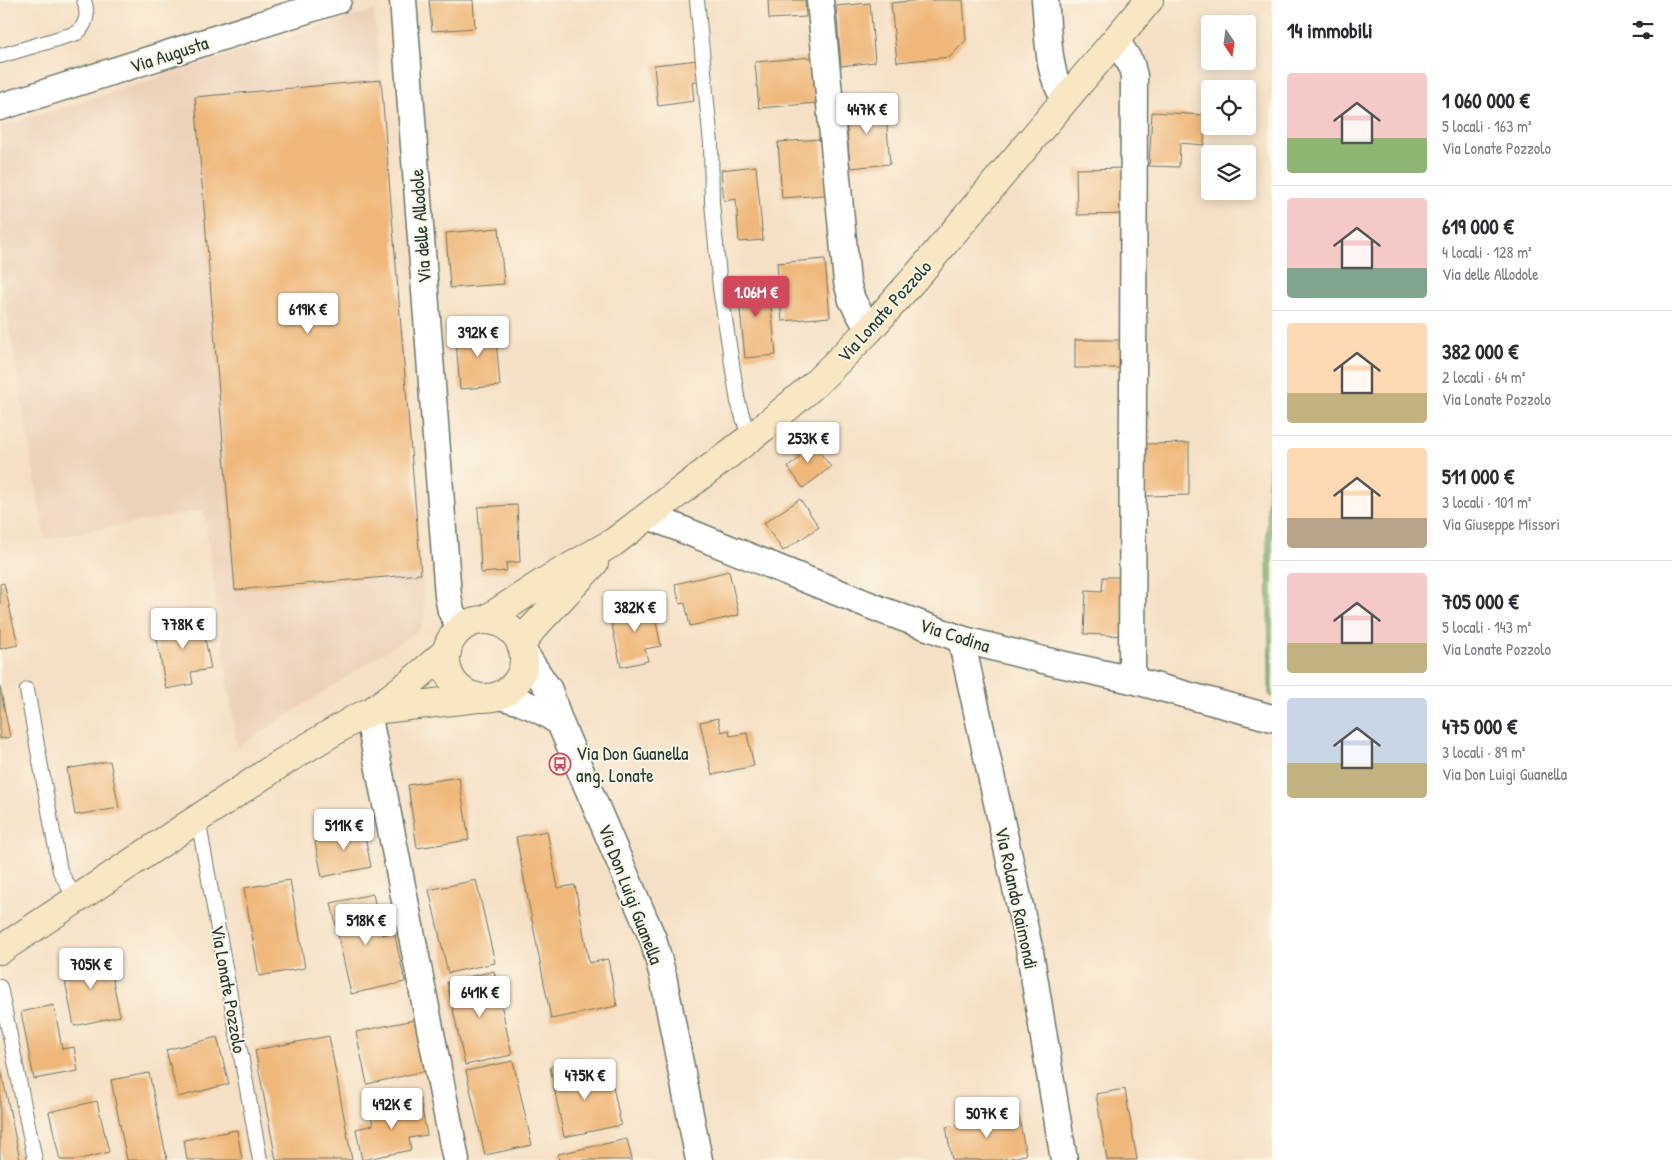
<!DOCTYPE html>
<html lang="it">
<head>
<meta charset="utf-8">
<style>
	body { margin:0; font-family:"Patrick Hand",sans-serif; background:#f2f2f3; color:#2b2b33; height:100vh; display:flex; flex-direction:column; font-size:19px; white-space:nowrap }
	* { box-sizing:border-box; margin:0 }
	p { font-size:16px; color:#7c7c81 }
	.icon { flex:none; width:28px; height:28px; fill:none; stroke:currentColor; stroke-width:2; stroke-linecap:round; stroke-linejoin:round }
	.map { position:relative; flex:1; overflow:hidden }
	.drawer { display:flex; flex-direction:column; background:#fff; width:400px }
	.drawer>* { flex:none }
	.needle { width:32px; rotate:167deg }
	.controls { position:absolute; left:1201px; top:15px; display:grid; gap:10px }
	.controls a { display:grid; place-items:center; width:55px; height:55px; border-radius:5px; background:#fff; box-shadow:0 2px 12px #0003; font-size:25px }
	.price { position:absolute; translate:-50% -42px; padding:0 11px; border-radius:5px; background:#fff; color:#222; font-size:16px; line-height:32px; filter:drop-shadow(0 1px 2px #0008) }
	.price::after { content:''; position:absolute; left:50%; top:30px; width:15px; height:11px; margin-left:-8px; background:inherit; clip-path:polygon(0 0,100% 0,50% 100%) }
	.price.current { background:#d1495b; color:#fff }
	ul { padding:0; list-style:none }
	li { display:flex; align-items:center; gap:15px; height:125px; padding:0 15px }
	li+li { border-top:1px solid #e1e1e2 }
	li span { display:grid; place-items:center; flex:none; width:140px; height:100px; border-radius:5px; color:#555 }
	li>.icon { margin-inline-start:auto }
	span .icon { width:60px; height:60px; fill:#fffc; stroke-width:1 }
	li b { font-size:21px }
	h2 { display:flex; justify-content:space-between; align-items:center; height:60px; padding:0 15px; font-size:21px }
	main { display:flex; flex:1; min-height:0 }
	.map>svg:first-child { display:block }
	.built { fill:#edd2ba }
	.forest { fill:#86ba75; stroke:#527c54 }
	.building { fill:#efb779 }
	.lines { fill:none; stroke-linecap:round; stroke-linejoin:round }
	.lane-casing { stroke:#6a7667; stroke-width:16 }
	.street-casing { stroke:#6a7667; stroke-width:29 }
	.secondary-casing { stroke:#6a7667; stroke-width:30 }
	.lane { stroke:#fff; stroke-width:14 }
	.street { stroke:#fff; stroke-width:26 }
	.secondary { stroke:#f9e7c3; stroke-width:28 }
	.labels { text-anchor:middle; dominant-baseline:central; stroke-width:4; stroke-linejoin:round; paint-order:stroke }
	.street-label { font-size:19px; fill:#1f3d34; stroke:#fcf5e5 }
	.poi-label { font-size:19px; fill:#1f3d34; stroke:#fcf5e5; text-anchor:start }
</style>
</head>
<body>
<main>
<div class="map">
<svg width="1272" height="1160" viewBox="0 0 1272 1160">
	<rect width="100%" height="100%" fill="#fcf5e5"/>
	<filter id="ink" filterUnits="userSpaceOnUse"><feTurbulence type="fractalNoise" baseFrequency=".02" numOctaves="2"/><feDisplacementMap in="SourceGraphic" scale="10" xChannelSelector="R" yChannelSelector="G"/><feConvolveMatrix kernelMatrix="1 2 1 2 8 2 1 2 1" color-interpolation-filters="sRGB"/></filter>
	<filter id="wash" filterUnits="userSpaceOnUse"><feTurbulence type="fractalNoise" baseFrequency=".0096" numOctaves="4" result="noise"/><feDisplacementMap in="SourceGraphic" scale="20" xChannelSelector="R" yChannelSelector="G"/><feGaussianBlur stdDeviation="1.12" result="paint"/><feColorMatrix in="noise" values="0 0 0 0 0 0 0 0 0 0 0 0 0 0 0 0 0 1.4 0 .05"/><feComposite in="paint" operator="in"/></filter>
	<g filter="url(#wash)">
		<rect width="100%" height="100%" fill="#f5e0c5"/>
		<path class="built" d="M374,10L381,80L425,618L421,627L416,632L237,748L204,510L45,539L0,272V127Z"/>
		<path class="forest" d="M1272,435V698L1269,694C1270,608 1262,521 1272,435Z"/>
		<g id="blocks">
			<g class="building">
				<path d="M429,0H473L475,28L432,31Z"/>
				<path d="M768,0H805L806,17L769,19Z"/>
				<path d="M921,0H963L966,40L950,57L897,62L891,3Z"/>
				<path d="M870,3L875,62L841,66L836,6Z"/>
				<path d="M813,57L817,103L759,108L755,62Z"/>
				<path d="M698,60L700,81L692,82L694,101L658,106L654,65Z"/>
				<path d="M381,80L421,574L235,590L195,97Z"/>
				<path d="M885,103L890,164L850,168L845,106Z"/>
				<path d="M1152,112L1205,115L1204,145L1180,143L1179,167L1149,166Z"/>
				<path d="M821,139L825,195L782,198L778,142Z"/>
				<path d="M756,166L763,240L739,242L736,199L724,201L721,170Z"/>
				<path d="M1131,168V214L1077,215L1076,169Z"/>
				<path d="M499,228L504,284L450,288L446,233Z"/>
				<path d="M825,259L830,317L782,321L777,263Z"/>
				<path d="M768,278L776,355L745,358L737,281Z"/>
				<path d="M495,326L500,386L460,389L455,330Z"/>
				<rect x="1075" y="340" width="49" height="28"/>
				<path d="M809,438L831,467L803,488L788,467L800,458L793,450Z"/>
				<path d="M1189,443V495L1146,496L1145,444Z"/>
				<path d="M800,499L819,527L783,551L764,523Z"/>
				<path d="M517,505L520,562L506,563L507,571L481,573L478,507Z"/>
				<path d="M729,571L739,615L690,626L685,603L680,604L675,584Z"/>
				<path d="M1103,577H1129L1127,636L1084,634L1086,590L1102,591Z"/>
				<path d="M4,583L18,645L0,649V584Z"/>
				<path d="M652,603L661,646L645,649L648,661L621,667L609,612Z"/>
				<path d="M200,613L211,669L191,672L193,684L166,689L156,634L164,632L161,620Z"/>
				<path d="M0,687L10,737L0,739Z"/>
				<path d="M718,718L721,732L729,730L730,736L747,733L754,766L712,775L700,722Z"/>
				<path d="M110,761L119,808L75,815L67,769Z"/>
				<path d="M459,777L469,840L417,848L408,785Z"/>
				<path d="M362,821L371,867L322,877L315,842L343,836L341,825Z"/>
				<path d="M547,831L558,888L575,885L589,963L608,959L617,1006L551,1019L516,837Z"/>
				<path d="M290,880L305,968L259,976L244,888Z"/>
				<path d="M476,880L495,963L448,973L429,890Z"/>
				<path d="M373,894L382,935L394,932L405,982L351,994L331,903Z"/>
				<path d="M108,955L120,1016L74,1026L62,965Z"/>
				<path d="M494,971L512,1055L465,1065L447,982Z"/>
				<path d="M54,1005L62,1049L74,1047L78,1071L34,1079L21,1012Z"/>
				<path d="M419,1019L430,1070L367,1084L356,1032Z"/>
				<path d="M329,1036L352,1160H276L255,1050Z"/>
				<path d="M217,1037L229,1084L178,1097L166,1050Z"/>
				<path d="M513,1061L532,1145L485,1155L466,1071Z"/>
				<path d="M573,1063L576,1078L610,1071L621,1125L564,1137L550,1067Z"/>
				<path d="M0,1069H1L20,1160H0Z"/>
				<path d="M149,1073L167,1160H127L111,1080Z"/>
				<path d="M1125,1089L1137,1160H1107L1096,1094Z"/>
				<path d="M420,1099L427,1135L409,1138L411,1150L362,1160L356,1129L373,1125L370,1109Z"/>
				<path d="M97,1101L109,1152L76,1160H60L49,1112Z"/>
				<path d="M1018,1113L1026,1155L1000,1160H952L946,1127Z"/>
				<path d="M237,1130L242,1160H187L184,1140Z"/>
				<path d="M627,1139L632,1160H559L558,1154Z"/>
			</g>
		</g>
	</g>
	<g filter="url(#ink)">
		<use href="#blocks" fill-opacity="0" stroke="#6a7667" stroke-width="1"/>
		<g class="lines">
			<g class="lane-casing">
				<g id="lane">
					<path d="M697,0L711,144L712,203L720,288L738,402L745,424L753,436"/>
					<path d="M0,56L77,33C88,23 88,13 84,0"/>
					<path d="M27,690L60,871L76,900"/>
					<path d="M198,819L260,1160"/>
					<path d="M0,987L35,1160"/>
				</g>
			</g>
			<g class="street-casing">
				<g id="street">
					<path d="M403,0L448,596L451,611L461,629"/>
					<path d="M820,0L847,282L852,300L869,330"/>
					<path d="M1045,0C1048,26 1047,81 1066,98"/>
					<path d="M1116,40L1131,64L1134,76L1132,680"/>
					<path d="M0,107L338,0"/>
					<path d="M649,516L884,611L961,639L1047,661L1132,680L1272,718"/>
					<path d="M961,639L1030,952L1064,1160"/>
					<path d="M523,651L549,690L560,723L653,939L663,976L699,1160"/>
					<path d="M499,696C523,701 541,709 560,723"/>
					<path d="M368,713L456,1160"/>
				</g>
			</g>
			<g class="secondary-casing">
				<g id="secondary">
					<path d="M485,620L544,582L614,542L763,428L816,383L869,330L921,271L1149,0"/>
					<circle cx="485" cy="659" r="39"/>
					<path d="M521,645L532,629L594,563"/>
					<path d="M374,710L478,698"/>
					<path d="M0,950L283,762L353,720L374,710L410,683L447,651"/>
				</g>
			</g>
			<use href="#lane" class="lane"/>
			<use href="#street" class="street"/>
			<use href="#secondary" class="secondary"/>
		</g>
	</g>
	<defs>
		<g id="bus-ring" transform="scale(1.125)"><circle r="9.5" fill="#fcf5e5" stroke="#d1495b" stroke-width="1.5"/><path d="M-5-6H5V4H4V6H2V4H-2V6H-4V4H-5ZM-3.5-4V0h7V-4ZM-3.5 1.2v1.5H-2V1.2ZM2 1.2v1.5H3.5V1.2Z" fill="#d1495b"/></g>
	</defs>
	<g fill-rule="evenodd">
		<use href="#bus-ring" x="560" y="764"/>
	</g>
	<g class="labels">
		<g class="street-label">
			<text transform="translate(169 54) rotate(-18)">Via Augusta</text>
			<text transform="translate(420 226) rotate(-94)">Via delle Allodole</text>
			<text transform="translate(884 311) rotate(-48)">Via Lonate Pozzolo</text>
			<text transform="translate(955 635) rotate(18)">Via Codina</text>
			<text transform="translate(631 894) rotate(69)">Via Don Luigi Guanella</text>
			<text transform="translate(1017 898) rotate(78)">Via Rolando Raimondi</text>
			<text transform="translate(229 989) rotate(80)">Via Lonate Pozzolo</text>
		</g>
		<g class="poi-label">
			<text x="576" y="753">Via Don Guanella<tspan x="576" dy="22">ang. Lonate</tspan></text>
		</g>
	</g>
</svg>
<div class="controls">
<a><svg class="needle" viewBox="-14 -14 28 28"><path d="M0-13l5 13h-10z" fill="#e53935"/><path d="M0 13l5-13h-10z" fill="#7c7c81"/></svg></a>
<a><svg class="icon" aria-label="locate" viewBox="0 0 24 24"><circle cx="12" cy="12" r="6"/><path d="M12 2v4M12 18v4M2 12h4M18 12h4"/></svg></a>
<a><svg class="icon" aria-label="layers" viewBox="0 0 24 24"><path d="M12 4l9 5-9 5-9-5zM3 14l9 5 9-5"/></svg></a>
</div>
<b class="price" style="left:867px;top:135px">447K €</b>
<b class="price current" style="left:756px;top:318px">1.06M €</b>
<b class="price" style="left:308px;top:335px">619K €</b>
<b class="price" style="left:478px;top:358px">392K €</b>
<b class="price" style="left:808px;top:464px">253K €</b>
<b class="price" style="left:635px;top:633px">382K €</b>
<b class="price" style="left:183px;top:650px">778K €</b>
<b class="price" style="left:344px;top:851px">511K €</b>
<b class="price" style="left:366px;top:946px">518K €</b>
<b class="price" style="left:91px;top:990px">705K €</b>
<b class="price" style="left:480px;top:1018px">641K €</b>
<b class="price" style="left:585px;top:1101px">475K €</b>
<b class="price" style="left:392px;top:1130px">492K €</b>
<b class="price" style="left:987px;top:1139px">507K €</b>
</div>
<section class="drawer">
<h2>14 immobili<svg class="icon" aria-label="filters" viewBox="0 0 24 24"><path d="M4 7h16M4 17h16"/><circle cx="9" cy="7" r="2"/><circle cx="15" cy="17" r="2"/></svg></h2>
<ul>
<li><span style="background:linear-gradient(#f6c9c9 65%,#8fb573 0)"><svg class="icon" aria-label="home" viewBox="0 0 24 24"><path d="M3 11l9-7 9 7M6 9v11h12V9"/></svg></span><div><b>1 060 000 €</b><p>5 locali · 163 m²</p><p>Via Lonate Pozzolo</p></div></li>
<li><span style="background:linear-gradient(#f6c9c9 70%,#7fa58c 0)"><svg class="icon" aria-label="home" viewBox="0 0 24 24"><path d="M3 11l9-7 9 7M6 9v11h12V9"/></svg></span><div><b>619 000 €</b><p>4 locali · 128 m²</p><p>Via delle Allodole</p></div></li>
<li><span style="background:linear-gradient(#ffd9b3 70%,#c2b280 0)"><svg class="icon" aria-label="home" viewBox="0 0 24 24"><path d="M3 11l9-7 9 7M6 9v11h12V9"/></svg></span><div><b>382 000 €</b><p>2 locali · 64 m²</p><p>Via Lonate Pozzolo</p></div></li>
<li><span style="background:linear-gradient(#ffd9b3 70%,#b9a48a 0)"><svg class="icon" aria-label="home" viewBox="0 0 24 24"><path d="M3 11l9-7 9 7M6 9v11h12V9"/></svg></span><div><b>511 000 €</b><p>3 locali · 101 m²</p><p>Via Giuseppe Missori</p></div></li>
<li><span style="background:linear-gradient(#f6c9c9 70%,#c2b280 0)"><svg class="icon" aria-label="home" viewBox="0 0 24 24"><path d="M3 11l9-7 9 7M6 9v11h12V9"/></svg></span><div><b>705 000 €</b><p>5 locali · 143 m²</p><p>Via Lonate Pozzolo</p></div></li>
<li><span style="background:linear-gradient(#c9d6e8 65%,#c2b280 0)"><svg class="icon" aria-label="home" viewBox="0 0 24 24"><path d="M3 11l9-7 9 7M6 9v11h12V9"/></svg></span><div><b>475 000 €</b><p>3 locali · 89 m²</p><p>Via Don Luigi Guanella</p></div></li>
</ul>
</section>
</main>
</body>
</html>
